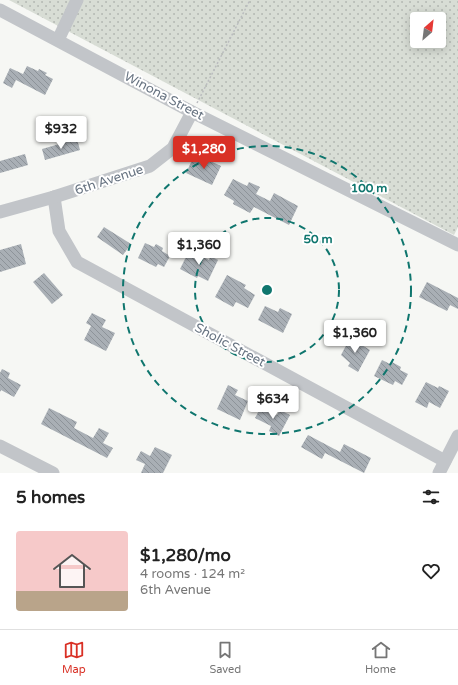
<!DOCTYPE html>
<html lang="en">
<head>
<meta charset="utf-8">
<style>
	body { margin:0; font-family:"Varela Round",sans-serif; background:#f2f2f2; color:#222; height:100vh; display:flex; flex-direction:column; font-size:15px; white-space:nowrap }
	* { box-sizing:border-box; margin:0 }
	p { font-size:13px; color:#767676 }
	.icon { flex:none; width:22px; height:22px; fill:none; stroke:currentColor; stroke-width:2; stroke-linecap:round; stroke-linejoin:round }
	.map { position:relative; height:473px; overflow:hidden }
	.drawer { display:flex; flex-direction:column; background:#fff; flex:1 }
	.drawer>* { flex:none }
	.needle { width:26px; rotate:28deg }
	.buttons { position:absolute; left:410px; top:12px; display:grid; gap:8px }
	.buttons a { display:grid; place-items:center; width:36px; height:36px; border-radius:4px; background:#fff; box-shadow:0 2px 10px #0003; font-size:20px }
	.price { position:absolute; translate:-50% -34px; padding:0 9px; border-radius:4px; background:#fff; color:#222; font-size:13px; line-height:26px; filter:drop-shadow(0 1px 2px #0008) }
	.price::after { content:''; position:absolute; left:50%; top:24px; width:12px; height:9px; margin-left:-6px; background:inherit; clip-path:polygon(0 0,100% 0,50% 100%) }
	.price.active { background:#d93025; color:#fff }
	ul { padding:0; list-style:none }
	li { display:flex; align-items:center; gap:12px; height:100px; padding:0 16px }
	li span { display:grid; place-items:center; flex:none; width:112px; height:80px; border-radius:4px; color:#555 }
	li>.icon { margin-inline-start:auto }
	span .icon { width:48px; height:48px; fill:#fffc; stroke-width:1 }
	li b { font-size:17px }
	h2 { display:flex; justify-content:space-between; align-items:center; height:48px; padding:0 16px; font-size:17px }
	.tab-bar { display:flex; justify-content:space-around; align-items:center; height:56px; border-top:1px solid #e0e0e0; background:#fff; font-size:11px; color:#767676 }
	.tab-bar a { display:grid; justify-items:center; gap:2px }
	.tab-bar .active { color:#d93025 }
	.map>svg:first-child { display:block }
	.grass { fill:url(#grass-dots); fill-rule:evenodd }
	.building { fill:url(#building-back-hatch) }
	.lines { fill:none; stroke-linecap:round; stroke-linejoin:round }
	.path { stroke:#babcbf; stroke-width:1.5; stroke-dasharray:2 2; stroke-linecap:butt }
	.minor { stroke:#c2c5c9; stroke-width:13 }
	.ring { fill:none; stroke:#0f766e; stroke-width:2; stroke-dasharray:7 5 }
	.labels { text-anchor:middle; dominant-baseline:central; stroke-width:4; stroke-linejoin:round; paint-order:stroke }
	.street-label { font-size:13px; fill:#687482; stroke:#fff }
	.centre { fill:#0f766e; stroke:#fff; stroke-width:2 }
	.ring-label { font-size:12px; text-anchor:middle; font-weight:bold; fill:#0f766e; stroke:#fff; stroke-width:4; stroke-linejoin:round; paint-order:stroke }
</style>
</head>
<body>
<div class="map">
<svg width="458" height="473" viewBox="0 0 458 473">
	<defs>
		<pattern id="grass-dots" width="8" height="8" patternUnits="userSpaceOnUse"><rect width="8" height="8" fill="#d8ddd5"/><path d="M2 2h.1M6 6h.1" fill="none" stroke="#b3b8b2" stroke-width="1.8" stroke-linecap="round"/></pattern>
		<pattern id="building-back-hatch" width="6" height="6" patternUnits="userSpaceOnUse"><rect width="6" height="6" fill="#a9afb5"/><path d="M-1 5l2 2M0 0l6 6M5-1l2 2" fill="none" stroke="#8d9399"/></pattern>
	</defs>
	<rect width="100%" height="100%" fill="#f6f7f4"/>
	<path class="grass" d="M9,0H458V227L454,235ZM417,19H439V41H417Z"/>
	<g class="building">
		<path d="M27,66L38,71L39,69L47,73L45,75L53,79L45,95L16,80L12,88L3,83L10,68L23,74Z"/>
		<path d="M77,139L80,150L45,160L42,149Z"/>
		<path d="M25,154L28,165L0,173V161Z"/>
		<path d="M195,154L221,166L212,185L186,173Z"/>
		<path d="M233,179L247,186L249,182L260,187L256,194L270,201L274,193L298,206L289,225L254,207L250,213L233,204L234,201L224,195Z"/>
		<path d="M104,227L131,244L123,255L97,237Z"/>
		<path d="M145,243L154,247L156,244L163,248L162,251L170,256L164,267L158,264L156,267L138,258Z"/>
		<path d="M21,244L26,264L0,272V250Z"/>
		<path d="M188,253L196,257L198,254L209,260L210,256L218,260L208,281L198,276L197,278L180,269Z"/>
		<path d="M44,273L63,295L52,304L33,282Z"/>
		<path d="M227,275L246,285L244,288L255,295L248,308L236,302L233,307L215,297Z"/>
		<path d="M427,282L458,298V309L450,305L447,311L419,297Z"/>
		<path d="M265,306L278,312L280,308L292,314L283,333L258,320Z"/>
		<path d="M92,313L106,320L102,327L115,333L106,351L84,340L91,326L86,323Z"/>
		<path d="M350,338L370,350L358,372L348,366L350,363L341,355Z"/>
		<path d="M382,360L390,364L392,362L401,367L400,370L408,374L402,385L395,381L393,385L374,376Z"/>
		<path d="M2,369L10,373L8,378L21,385L14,397L1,390L0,392V373Z"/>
		<path d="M426,382L438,388L439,386L449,391L440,408L429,402L427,408L415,402Z"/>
		<path d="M228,385L238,390L235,395L248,401L240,420L217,409Z"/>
		<path d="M261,407L277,415L280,410L290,415L279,436L269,431L271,426L255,418Z"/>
		<path d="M49,408L77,422L74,428L93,438L99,428L109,433L103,443L113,448L107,458L41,424Z"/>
		<path d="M308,435L340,452L344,444L371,458L364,473L325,453L322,459L301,447Z"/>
		<path d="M155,447L172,455L163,473H141L145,464L136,460L141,451L150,456Z"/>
	</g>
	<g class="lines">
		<path class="path" d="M197,103L250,0"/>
		<g class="minor">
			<path d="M0,10L192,112L458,245"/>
			<path d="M58,40L77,0"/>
			<path d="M54,197L59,231L77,262L445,461"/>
			<path d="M0,212L54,197L150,166L173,148L192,112"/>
			<path d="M0,446L53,473"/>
			<path d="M439,473L458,436"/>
		</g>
	</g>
	<g class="ring">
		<circle cx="267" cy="290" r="72"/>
		<circle cx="267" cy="290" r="144"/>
	</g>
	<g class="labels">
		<g class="street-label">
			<text transform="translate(164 96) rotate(28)">Winona Street</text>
			<text transform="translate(109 180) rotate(-18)">6th Avenue</text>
			<text transform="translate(230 345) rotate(28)">Sholic Street</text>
		</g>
	</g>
	<circle cx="267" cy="290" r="6" class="centre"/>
	<g class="ring-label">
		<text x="369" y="192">100 m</text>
		<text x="318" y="243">50 m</text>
	</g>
</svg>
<div class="buttons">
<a><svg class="needle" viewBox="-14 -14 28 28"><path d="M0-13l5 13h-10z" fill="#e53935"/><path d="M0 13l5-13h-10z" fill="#767676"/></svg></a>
</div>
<b class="price" style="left:61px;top:150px">$932</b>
<b class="price active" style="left:204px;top:170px">$1,280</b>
<b class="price" style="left:199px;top:266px">$1,360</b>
<b class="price" style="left:355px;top:354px">$1,360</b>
<b class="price" style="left:273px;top:420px">$634</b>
</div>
<section class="drawer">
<h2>5 homes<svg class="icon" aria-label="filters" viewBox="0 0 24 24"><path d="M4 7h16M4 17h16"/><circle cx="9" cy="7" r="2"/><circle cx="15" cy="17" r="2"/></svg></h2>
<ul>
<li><span style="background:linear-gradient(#f6c9c9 75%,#b9a48a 0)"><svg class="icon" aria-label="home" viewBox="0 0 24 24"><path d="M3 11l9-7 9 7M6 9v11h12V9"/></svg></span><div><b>$1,280/mo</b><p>4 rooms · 124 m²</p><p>6th Avenue</p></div><svg class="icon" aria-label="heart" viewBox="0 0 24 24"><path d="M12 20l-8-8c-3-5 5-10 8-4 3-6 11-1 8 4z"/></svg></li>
</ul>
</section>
<nav class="tab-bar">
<a class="active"><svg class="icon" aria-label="map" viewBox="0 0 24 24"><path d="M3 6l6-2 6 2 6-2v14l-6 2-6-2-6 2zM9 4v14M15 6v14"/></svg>Map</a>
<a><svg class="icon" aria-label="saved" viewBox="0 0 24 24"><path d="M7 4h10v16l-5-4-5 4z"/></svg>Saved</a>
<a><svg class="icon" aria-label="home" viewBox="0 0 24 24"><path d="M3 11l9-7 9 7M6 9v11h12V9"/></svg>Home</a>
</nav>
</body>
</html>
